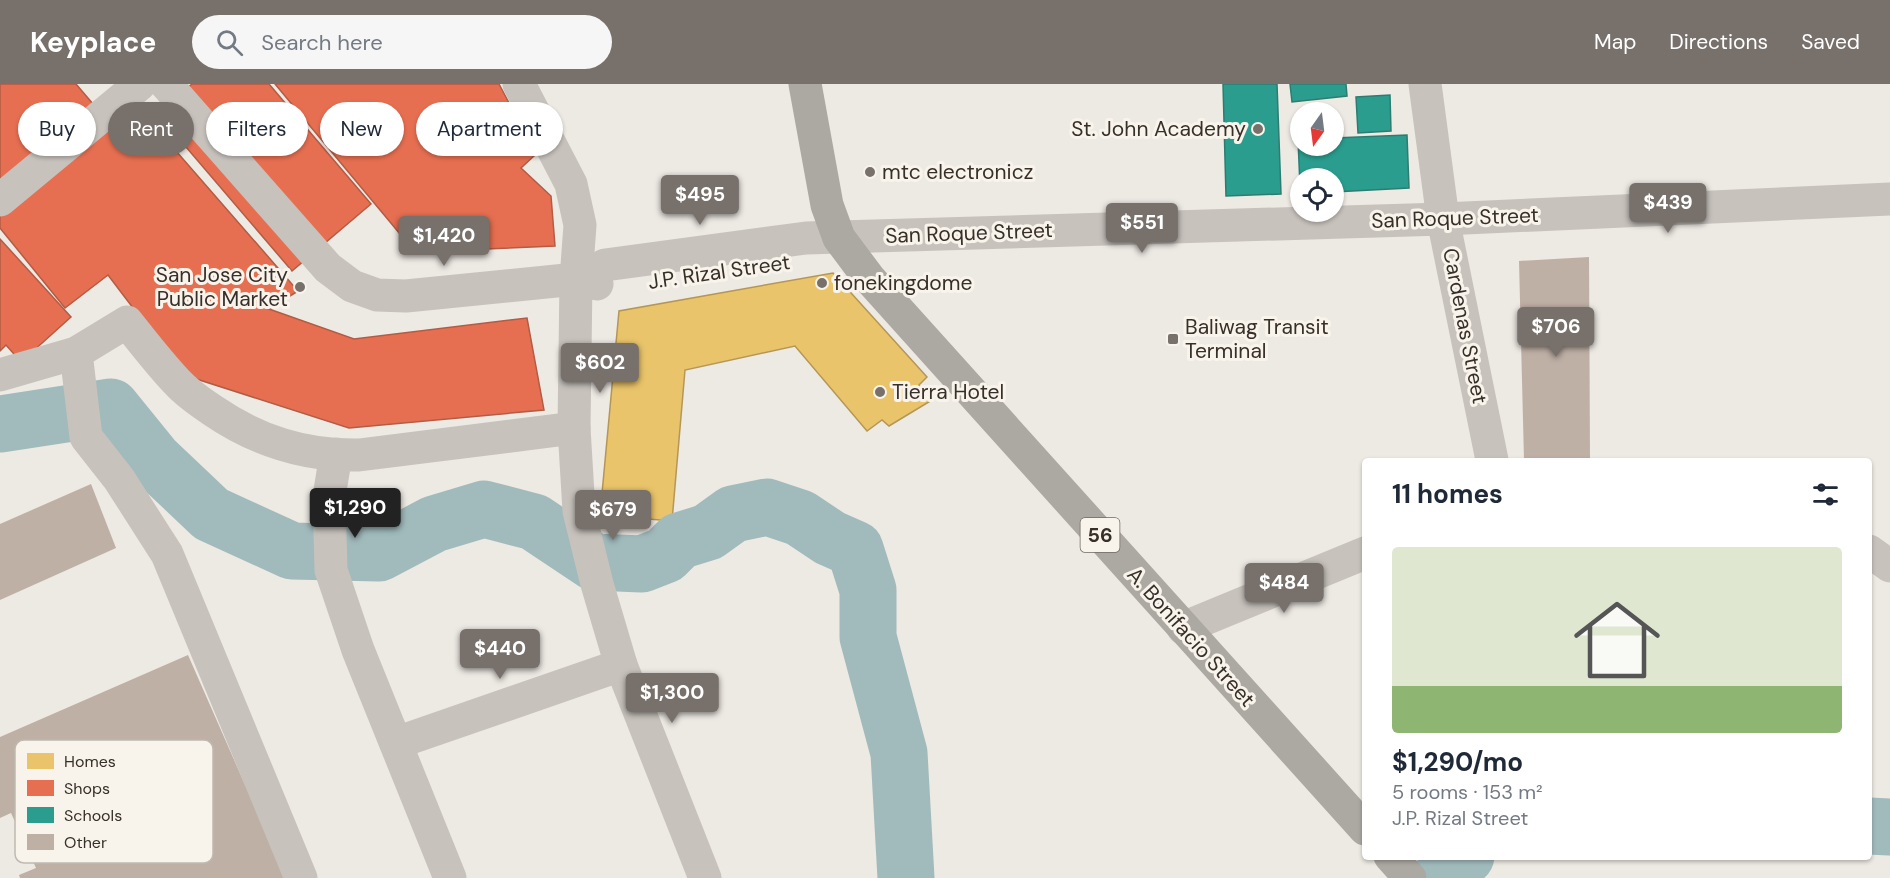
<!DOCTYPE html>
<html lang="en">
<head>
<meta charset="utf-8">
<style>
	body { margin:0; font-family:"DM Sans",sans-serif; background:#f6f6f7; color:#1f2937; height:100vh; display:flex; flex-direction:column; font-size:22px; white-space:nowrap }
	* { box-sizing:border-box; margin:0 }
	p { font-size:20px; color:#747a83 }
	.icon { flex:none; width:33px; height:33px; fill:none; stroke:currentColor; stroke-width:2; stroke-linecap:round; stroke-linejoin:round }
	.map { position:relative; flex:1; overflow:hidden }
	.side { position:absolute; left:1362px; top:374px; width:510px; height:402px; display:flex; flex-direction:column; background:#fff; border-radius:6px; box-shadow:0 2px 4px #0004 }
	.side>* { flex:none }
	.top-card { position:absolute; left:18px; top:18px; width:570px; height:54px; display:flex; gap:12px }
	.needle { width:39px; rotate:194deg }
	.buttons { position:absolute; left:1290px; top:18px; display:grid; gap:12px }
	.buttons a { display:grid; place-items:center; width:54px; height:54px; border-radius:50%; background:#fff; box-shadow:0 2px 4px #0004; font-size:30px }
	.price { position:absolute; translate:-50% -51px; padding:0 14px; border-radius:6px; background:#77706b; color:#fff; font-size:20px; line-height:39px; filter:drop-shadow(0 2px 3px #0008) }
	.price::after { content:''; position:absolute; left:50%; top:36px; width:18px; height:14px; margin-left:-9px; background:inherit; clip-path:polygon(0 0,100% 0,50% 100%) }
	.price.active { background:#222; color:#fff }
	ul { padding:0; list-style:none }
	li { display:grid; align-content:center; gap:12px; height:318px; padding:0 30px }
	li+li { border-top:2px solid #e0e1e3 }
	li span { display:grid; place-items:center; height:186px; border-radius:6px; color:#555 }
	li>.icon { margin-inline-start:auto }
	span .icon { width:108px; height:108px; fill:#fffc; stroke-width:1 }
	li b { font-size:26px }
	h2 { display:flex; justify-content:space-between; align-items:center; height:72px; padding:0 30px; font-size:26px }
	.pill { padding:0 21px; border-radius:27px; background:#fff; box-shadow:0 2px 4px #0004; font-size:21px; line-height:54px }
	.pill.active { background:#77706b; color:#fff }
	header { display:flex; align-items:center; gap:36px; box-sizing:border-box; height:84px; padding:0 30px; background:#77706b; color:#fff }
	header strong { font-size:28px }
	nav { display:flex; gap:33px; margin-inline-start:auto; font-size:21px }
	.search { width:420px; height:54px; background:#f6f6f7; display:flex; align-items:center; gap:15px; box-sizing:border-box; padding:0 21px; border-radius:33px; color:#747a83; font-size:22px }
	.map>svg:first-child { display:block }
	.homes { fill:#e9c46a; stroke:#b49757; stroke-width:1.5 }
	.shops { fill:#e76f51; stroke:#b25c45; stroke-width:1.5 }
	.schools { fill:#2a9d8f; stroke:#2e7c71; stroke-width:1.5 }
	.lines { fill:none; stroke-linecap:round; stroke-linejoin:round }
	.river { stroke:#a1babc; stroke-width:57 }
	.building { fill:#bfb0a6 }
	.minor { stroke:#c7c2bc; stroke-width:33 }
	.highway { stroke:#aca8a2; stroke-width:33 }
	.poi-dot { fill:#77706b; stroke:#f9f4eb; stroke-width:2 }
	.labels { text-anchor:middle; dominant-baseline:central; stroke-width:6; stroke-linejoin:round; paint-order:stroke }
	.shield { fill:#f9f4eb; stroke:#716a64; stroke-width:1.5 }
	.shield-label { font-size:20px; font-weight:bold; fill:#372f2a }
	.poi-label { font-size:21px; fill:#372f2a; stroke:#f9f4eb; text-anchor:start }
	.street-label { font-size:21px; fill:#372f2a; stroke:#f9f4eb }
	.key { fill:#f9f4eb; stroke:#bfb9b1; stroke-width:1.5 }
	.key-label { font-size:16px; fill:#372f2a }
</style>
</head>
<body>
<header>
<strong>Keyplace</strong>
<div class="search"><svg class="icon" aria-label="search" viewBox="0 0 24 24"><circle cx="10" cy="10" r="6"/><path d="M15 15l6 6"/></svg>Search here</div>
<nav><a>Map</a><a>Directions</a><a>Saved</a></nav>
</header>
<div class="map">
<svg width="1890" height="794" viewBox="0 0 1890 794">
	<rect width="100%" height="100%" fill="#ede9e3"/>
	<path class="homes" d="M833,189L927,293L919,301L932,316L889,342L882,336L867,347L795,262L685,286L672,437L600,431L619,227Z"/>
	<g class="shops">
		<path d="M0,0H76L93,20L0,97Z"/>
		<path d="M192,0H269L371,120L292,187L157,29Z"/>
		<path d="M275,0H499L536,70L521,84L551,112L555,162L415,168Z"/>
		<path d="M136,21L298,207L269,225L354,255L527,234L544,326L349,344L184,291L108,191L65,224L0,144V131Z"/>
		<path d="M0,155L71,233L21,278L6,261L0,267Z"/>
	</g>
	<g class="schools">
		<path d="M1223,0H1277L1281,110L1226,112Z"/>
		<path d="M1290,0H1346L1347,12L1292,18Z"/>
		<path d="M1390,11L1391,47L1358,49L1356,13Z"/>
		<path d="M1407,51L1409,104L1334,108V94H1300V102L1298,55H1300V62H1334V54Z"/>
	</g>
	<g class="lines">
		<g class="river">
			<path d="M0,340L111,323L154,376L211,430L292,467L379,469L434,440L484,425L534,438L594,478L642,480L665,471L679,457L708,448L733,430L767,423L800,434L830,454L855,465L868,506V553L899,669L906,794"/>
			<path d="M1869,742L1890,743"/>
			<path d="M1440,794L1466,772"/>
		</g>
	</g>
	<g class="building">
		<path d="M1589,173L1590,376H1524L1519,177Z"/>
		<path d="M91,400L116,464L0,516V440Z"/>
		<path d="M188,571L286,794H20L19,791L36,784L11,729L0,734V653Z"/>
	</g>
	<g class="lines">
		<g class="minor">
			<path d="M166,0L328,184L352,202L377,211L406,212L576,195L597,200"/>
			<path d="M519,0L571,100L580,141L576,195L574,344L579,427L597,500L621,581L705,794"/>
			<path d="M1425,0L1443,135L1492,376"/>
			<path d="M0,116L140,0"/>
			<path d="M576,195L605,181L806,154L1443,135L1890,115"/>
			<path d="M76,269L86,353L119,395L167,470L301,794"/>
			<path d="M0,291L76,269L127,238C143,258 159,279 177,298C187,309 200,318 212,326C257,357 304,372 359,371L574,344"/>
			<path d="M336,370L329,413L331,486L358,566L450,794"/>
			<path d="M1869,467L1890,482"/>
			<path d="M1183,544L1365,469"/>
			<path d="M396,659L621,581"/>
		</g>
		<g class="highway">
			<path d="M805,0L827,121L839,154L869,194L1365,745"/>
			<path d="M1390,772L1410,794"/>
		</g>
	</g>
	<g class="poi-dot">
		<circle cx="1258" cy="45" r="6"/>
		<circle cx="870" cy="88" r="6"/>
		<circle cx="822" cy="199" r="6"/>
		<circle cx="300" cy="203" r="6"/>
		<rect x="1167" y="249" width="12" height="12" rx="3"/>
		<circle cx="880" cy="308" r="6"/>
	</g>
	<g class="labels">
		<rect class="shield" x="1080.5" y="434" width="39" height="34" rx="4.5"/>
		<g class="shield-label">
			<text x="1100" y="451">56</text>
		</g>
		<g class="poi-label">
			<text x="1246" y="45" text-anchor="end">St. John Academy</text>
			<text x="882" y="88">mtc electronicz</text>
			<text x="288" y="191" text-anchor="end">San Jose City<tspan x="288" dy="24">Public Market</tspan></text>
			<text x="834" y="199">fonekingdome</text>
			<text x="1185" y="243">Baliwag Transit<tspan x="1185" dy="24">Terminal</tspan></text>
			<text x="892" y="308">Tierra Hotel</text>
		</g>
		<g class="street-label">
			<text transform="translate(1455 134) rotate(-2)">San Roque Street</text>
			<text transform="translate(969 149) rotate(-2)">San Roque Street</text>
			<text transform="translate(719 188) rotate(-8)">J.P. Rizal Street</text>
			<text transform="translate(1465 242) rotate(79)">Cardenas Street</text>
			<text transform="translate(1191 553) rotate(48)">A. Bonifacio Street</text>
		</g>
	</g>
	<rect x="15" y="656" width="198" height="123" rx="9" class="key"/>
	<rect x="27" y="669" width="27" height="16" fill="#e9c46a"/>
	<rect x="27" y="696" width="27" height="16" fill="#e76f51"/>
	<rect x="27" y="723" width="27" height="16" fill="#2a9d8f"/>
	<rect x="27" y="750" width="27" height="16" fill="#bfb0a6"/>
	<g class="key-label">
		<text x="64" y="683">Homes</text>
		<text x="64" y="710">Shops</text>
		<text x="64" y="737">Schools</text>
		<text x="64" y="764">Other</text>
	</g>
</svg>
<div class="buttons">
<a><svg class="needle" viewBox="-14 -14 28 28"><path d="M0-13l5 13h-10z" fill="#e53935"/><path d="M0 13l5-13h-10z" fill="#747a83"/></svg></a>
<a><svg class="icon" aria-label="locate" viewBox="0 0 24 24"><circle cx="12" cy="12" r="6"/><path d="M12 2v4M12 18v4M2 12h4M18 12h4"/></svg></a>
</div>
<b class="price" style="left:700px;top:142px">$495</b>
<b class="price" style="left:1668px;top:150px">$439</b>
<b class="price" style="left:1142px;top:170px">$551</b>
<b class="price" style="left:444px;top:183px">$1,420</b>
<b class="price" style="left:1556px;top:274px">$706</b>
<b class="price" style="left:600px;top:310px">$602</b>
<b class="price active" style="left:355px;top:455px">$1,290</b>
<b class="price" style="left:613px;top:457px">$679</b>
<b class="price" style="left:1284px;top:530px">$484</b>
<b class="price" style="left:500px;top:596px">$440</b>
<b class="price" style="left:672px;top:640px">$1,300</b>
<div class="top-card">
<a class="pill">Buy</a>
<a class="pill active">Rent</a>
<a class="pill">Filters</a>
<a class="pill">New</a>
<a class="pill">Apartment</a>
</div>
<section class="side">
<h2>11 homes<svg class="icon" aria-label="filters" viewBox="0 0 24 24"><path d="M4 7h16M4 17h16"/><circle cx="9" cy="7" r="2"/><circle cx="15" cy="17" r="2"/></svg></h2>
<ul>
<li><span style="background:linear-gradient(#dfe7d0 75%,#8fb573 0)"><svg class="icon" aria-label="home" viewBox="0 0 24 24"><path d="M3 11l9-7 9 7M6 9v11h12V9"/></svg></span><div><b>$1,290/mo</b><p>5 rooms · 153 m²</p><p>J.P. Rizal Street</p></div></li>
</ul>
</section>
</div>
</body>
</html>
